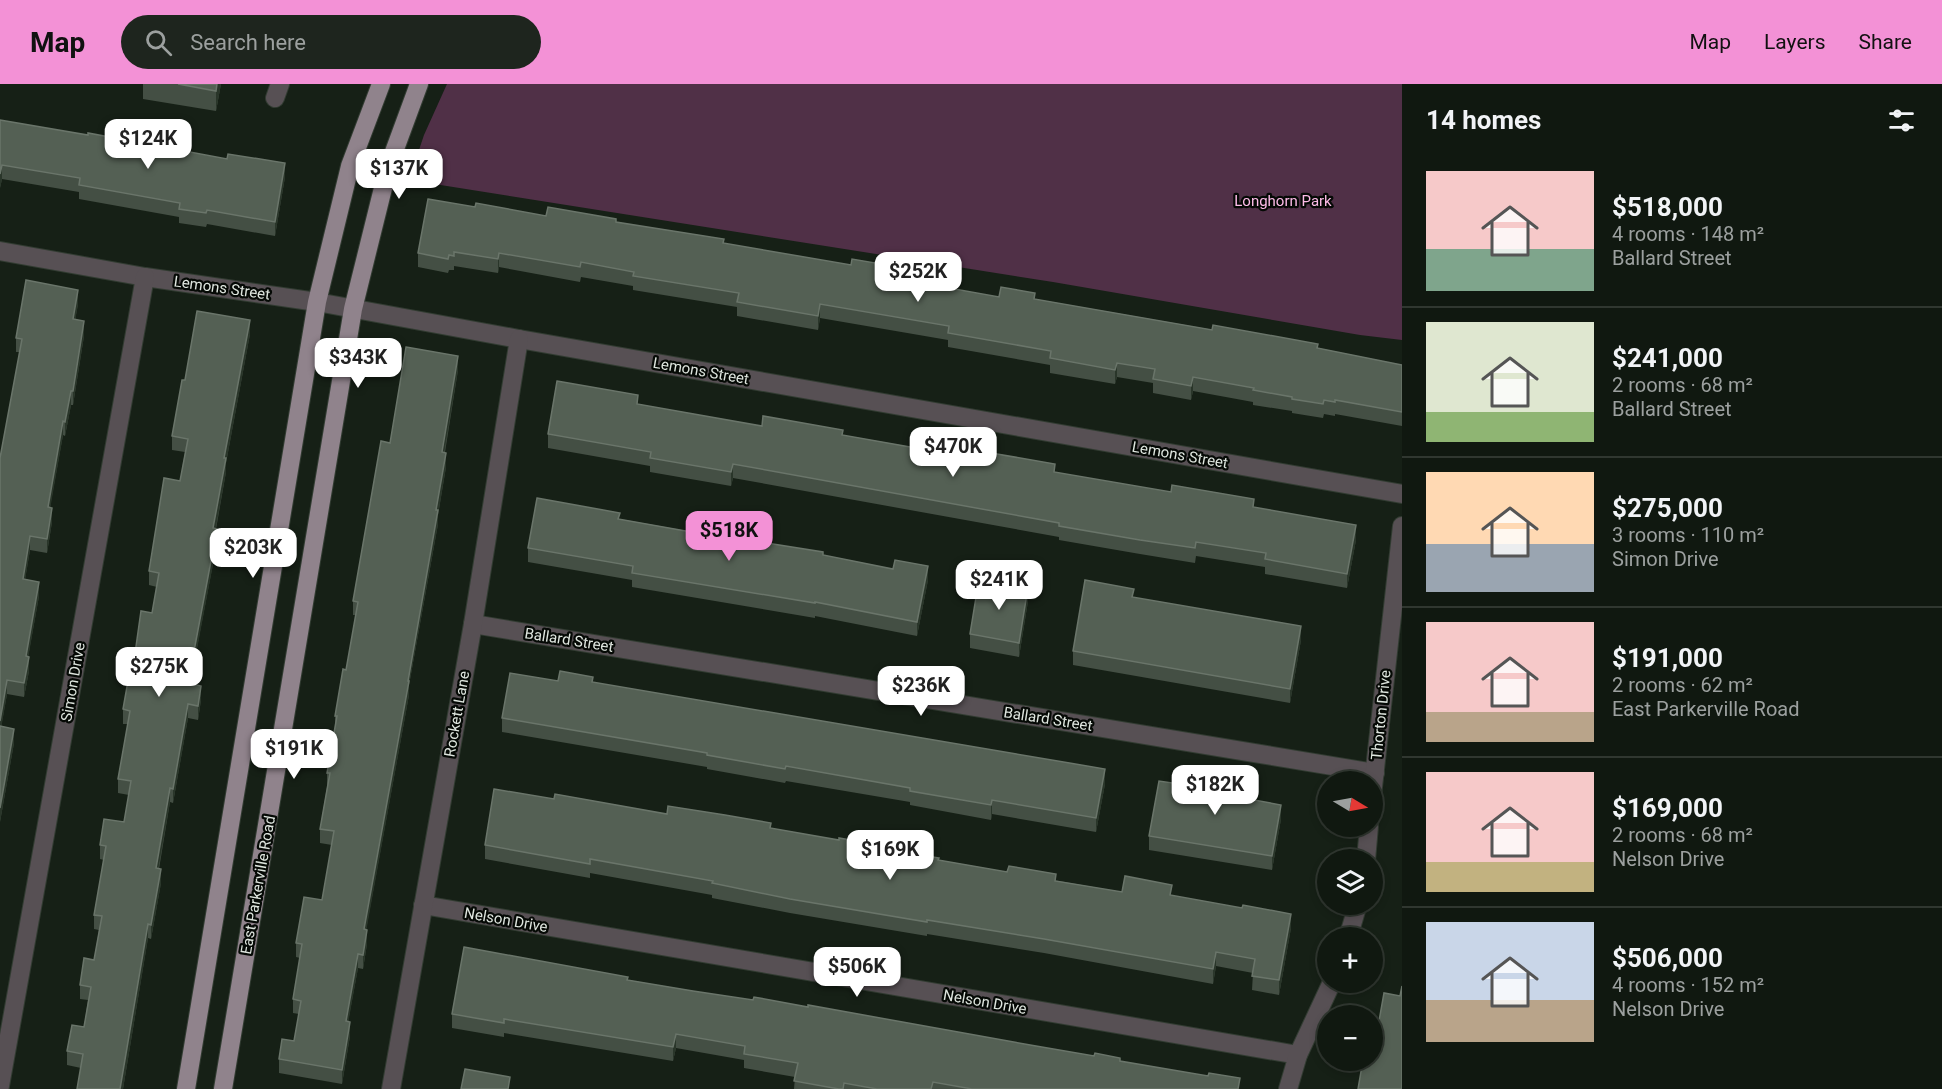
<!DOCTYPE html>
<html lang="en">
<head>
<meta charset="utf-8">
<style>
	body { margin:0; font-family:Roboto,sans-serif; background:#1e251e; color:#f1f3f6; height:100vh; display:flex; flex-direction:column; font-size:22px; white-space:nowrap }
	* { box-sizing:border-box; margin:0 }
	p { font-size:20px; color:#9ca09f }
	.icon { flex:none; width:33px; height:33px; fill:none; stroke:currentColor; stroke-width:2; stroke-linecap:round; stroke-linejoin:round }
	.map { position:relative; flex:1; overflow:hidden }
	.drawer { display:flex; flex-direction:column; background:#101810; width:540px }
	.drawer>* { flex:none }
	.needle { width:39px; rotate:100deg }
	.controls { position:absolute; left:1317px; top:687px; display:grid; gap:12px }
	.controls a { display:grid; place-items:center; width:66px; height:66px; border-radius:50%; background:#101810; box-shadow:0 3px 9px #0003,0 0 0 2px #303730; font-size:30px }
	.price { position:absolute; translate:-50% -51px; padding:0 14px; border-radius:12px; background:#fff; color:#222; font-size:20px; line-height:39px; filter:drop-shadow(0 2px 3px #0008) }
	.price::after { content:''; position:absolute; left:50%; top:36px; width:18px; height:14px; margin-left:-9px; background:inherit; clip-path:polygon(0 0,100% 0,50% 100%) }
	.price.active { background:#f391d6; color:#111 }
	ul { padding:0; list-style:none }
	li { display:flex; align-items:center; gap:18px; height:150px; padding:0 24px }
	li+li { border-top:2px solid #303730 }
	li span { display:grid; place-items:center; flex:none; width:168px; height:120px; border-radius:0px; color:#555 }
	li>.icon { margin-inline-start:auto }
	span .icon { width:72px; height:72px; fill:#fffc; stroke-width:1 }
	li b { font-size:26px }
	h2 { display:flex; justify-content:space-between; align-items:center; height:72px; padding:0 24px; font-size:26px }
	header { display:flex; align-items:center; gap:36px; box-sizing:border-box; height:84px; padding:0 30px; background:#f391d6; color:#111 }
	header strong { font-size:28px }
	nav { display:flex; gap:33px; margin-inline-start:auto; font-size:21px }
	.search { width:420px; height:54px; background:#1e251e; display:flex; align-items:center; gap:15px; box-sizing:border-box; padding:0 21px; border-radius:33px; color:#9ca09f; font-size:22px }
	main { display:flex; flex:1; min-height:0 }
	.map>svg:first-child { display:block }
	.green { fill:#503047 }
	.lines { fill:none; stroke-linecap:round; stroke-linejoin:round }
	.minor-casing { stroke:#323c32; stroke-width:20 }
	.major-casing { stroke:#323c32; stroke-width:20 }
	.minor { stroke:#575054; stroke-width:18 }
	.major { stroke:#90838c; stroke-width:18 }
	.wall { fill:#444f44 }
	.shaded-wall { fill:#2a362a }
	.building { fill:#546054; stroke:#6a756a; stroke-width:1.5 }
	.labels { text-anchor:middle; dominant-baseline:central; stroke-width:4.5; stroke-linejoin:round; paint-order:stroke }
	.park-label { font-size:15px; fill:#fdbbe8; stroke:#050905 }
	.street-label { font-size:15px; fill:#dfe6df; stroke:#050905 }
</style>
</head>
<body>
<header>
<strong>Map</strong>
<div class="search"><svg class="icon" aria-label="search" viewBox="0 0 24 24"><circle cx="10" cy="10" r="6"/><path d="M15 15l6 6"/></svg>Search here</div>
<nav><a>Map</a><a>Layers</a><a>Share</a></nav>
</header>
<main>
<div class="map">
<svg width="1402" height="1005" viewBox="0 0 1402 1005">
	<rect width="100%" height="100%" fill="#162016"/>
	<path class="green" d="M447,0H1402V256L1360,251L1053,198L409,96L424,51Z"/>
	<g class="lines">
		<g class="minor-casing">
			<g id="minor">
				<path d="M275,14L280,0"/>
				<path d="M0,167L145,193L317,218L519,255L1402,410"/>
				<path d="M473,540L1375,689"/>
				<path d="M1372,712L1402,442"/>
				<path d="M1366,776L1369,742"/>
				<path d="M423,821L1298,971"/>
				<path d="M1348,854L1358,820"/>
				<path d="M0,1002L145,193"/>
				<path d="M391,1005L473,540L519,255"/>
				<path d="M1288,1005L1298,971L1332,898"/>
			</g>
		</g>
		<g class="major-casing">
			<g id="major">
				<path d="M186,1005L317,218L350,82L381,0"/>
				<path d="M223,1005L353,225L388,84L419,0"/>
			</g>
		</g>
		<use href="#minor" class="minor"/>
		<use href="#major" class="major"/>
	</g>
	<g class="wall">
		<path d="M143,0H221L216,27L143,15Z"/>
		<path d="M0,36L285,93L275,152L207,140L206,143L179,139V133L79,115V108L2,95L0,104Z"/>
		<path d="M475,123L546,132L616,138L934,202L999,213L1035,215L1318,264L1402,281V342L1335,330V332L1324,330L1323,334L1292,329V327L1253,321V318L1193,307L1191,316L1153,309V299L1117,293L1115,300L1050,289V281L948,263V256L820,234L818,246L737,232V223L633,206V202L581,193L580,198L499,183L498,189L454,182V186H449L448,189L418,183V169Z"/>
		<path d="M78,220L75,236L84,252L73,321H71L65,352L63,351L50,423L52,438L47,469L30,466L25,495L39,512L28,573L29,587L24,613L7,610L1,643L14,659L0,738V374L20,268H16V254Z"/>
		<path d="M250,250L226,379V388L216,445L217,459L190,600L201,616L198,636L188,634L173,719L170,718L159,785L161,799L151,855L148,854L123,1005H77L81,984L67,981V967L84,943L88,916L80,915V901L94,876L99,846L94,845V831L104,776L100,775V761L124,738L129,711L118,709V695L128,640H123V625L152,529L157,503L149,501V487L180,397L185,368L172,366V352L185,296Z"/>
		<path d="M458,286L445,368L446,383L438,431V440L409,601V611L366,846L367,860L363,885L358,884L348,938L350,952L342,1000L279,989V975L294,957L299,930L293,929V915L300,874L296,873V859L322,816L332,761L320,759V745L327,703V689L335,642V632L346,586L356,531H353V517L390,359Z"/>
		<path d="M638,320L762,342L843,351L1055,388L1254,424L1356,456L1347,504L1265,490V483L1196,472L1195,479L1140,470L1059,456V453L733,394L731,402L650,388V382L548,364V350Z"/>
		<path d="M620,435L823,471L928,496L917,552L815,532V534L632,503V496L528,478V464Z"/>
		<path d="M1134,513L1301,556L1290,619L1073,581V567Z"/>
		<path d="M1028,517L1019,573L970,564V550Z"/>
		<path d="M558,597L593,598L1105,700L1096,748L992,730L991,736L910,721V718L786,697L785,699L707,685V683L502,648V634Z"/>
		<path d="M554,715L771,744L883,764L939,776L1122,808L1172,812L1291,844L1279,911L1252,906L1253,889L1216,882L1213,900L1044,869L927,850V852L790,829L712,814V811L590,789V794L485,775V761Z"/>
		<path d="M1256,716L1281,735L1272,786L1149,766V752Z"/>
		<path d="M628,896L693,907L1120,977L1240,1005H794L795,993L744,984V976L676,964L673,977L504,949V953L452,944V930Z"/>
	</g>
	<g class="shaded-wall">
		<path d="M217,0H221L216,27V7Z"/>
		<path d="M285,79V93L275,152V138Z"/>
		<path d="M2,81V95L0,104V90Z"/>
		<path d="M499,169V183L498,189V175Z"/>
		<path d="M78,206V220L73,250V235Z"/>
		<path d="M820,220V234L818,246V232Z"/>
		<path d="M250,236V250L226,379V388L213,459V444L224,374Z"/>
		<path d="M84,237V252L73,321V307Z"/>
		<path d="M458,272V286L442,382V368Z"/>
		<path d="M1117,279V293L1115,300V286Z"/>
		<path d="M1193,293V307L1191,316V302Z"/>
		<path d="M71,307V321L65,352V338Z"/>
		<path d="M63,337V351L48,437V423Z"/>
		<path d="M446,369V383L438,431V440L409,601V611L364,859V845Z"/>
		<path d="M733,380V394L731,402V388Z"/>
		<path d="M52,424V438L47,469V455Z"/>
		<path d="M1356,441V456L1347,504V490Z"/>
		<path d="M217,445V459L188,613V599Z"/>
		<path d="M30,452V466L23,509V495Z"/>
		<path d="M928,482V496L917,552V538Z"/>
		<path d="M39,498V512L26,586V572Z"/>
		<path d="M1028,503V517L1019,573V559Z"/>
		<path d="M1301,542V556L1290,619V605Z"/>
		<path d="M29,573V587L24,613V599Z"/>
		<path d="M7,596V610L0,651V637Z"/>
		<path d="M201,602V616L198,636V622Z"/>
		<path d="M188,620V634L173,719V705Z"/>
		<path d="M14,645V659L0,738V724Z"/>
		<path d="M1105,685V700L1096,748V734Z"/>
		<path d="M170,704V718L156,798V784Z"/>
		<path d="M992,716V730L991,736V721Z"/>
		<path d="M1281,721V735L1272,786V772Z"/>
		<path d="M161,785V799L151,855V841Z"/>
		<path d="M1291,830V844L1279,911V896Z"/>
		<path d="M148,840V854L123,1005H120Z"/>
		<path d="M367,846V860L363,885V871Z"/>
		<path d="M1216,868V882L1213,900V885Z"/>
		<path d="M358,870V884L346,951V937Z"/>
		<path d="M350,938V952L342,1000V986Z"/>
		<path d="M676,950V964L673,977V963Z"/>
	</g>
	<g class="building">
		<path d="M178,0H217L216,7Z"/>
		<path d="M0,36L88,51V49L227,75L228,70L285,79L275,138L207,126L206,129L179,125L180,119L79,101L80,94L2,81L0,90Z"/>
		<path d="M428,115L475,123L476,119L546,132L548,123L616,135V138L724,155L723,159L851,181L852,175L934,189L932,201L999,213L1001,203L1035,209L1034,215L1212,246L1213,241L1318,260L1317,264L1402,281V328L1335,316V318L1324,316L1323,320L1292,315V313L1253,306L1254,304L1193,293L1191,302L1153,295L1155,285L1117,279L1115,286L1050,274L1051,267L948,249L949,242L820,220L818,232L737,218L739,209L633,192L634,188L581,178L580,183L499,169L498,175L454,168V172L449,171L448,175L418,169Z"/>
		<path d="M26,196L78,206L73,235L84,237L73,307H71L65,338L63,337L48,423L52,424L47,455L30,452L23,495L39,498L26,572L29,573L24,599L7,596L0,637V374L22,255L16,254Z"/>
		<path d="M197,227L250,236L224,374H226L213,444L217,445L188,599L201,602L198,622L188,620L173,705L170,704L156,784L161,785L151,841L148,840L120,1005H77L83,970L67,967L72,941L84,943L91,903L80,901L84,874L94,876L102,832L94,831L106,762L100,761L104,735L124,738L131,697L118,695L130,627L123,625L128,597L131,598L141,527L152,529L159,489L149,487L164,394L180,397L188,355L172,352L182,296H185Z"/>
		<path d="M406,263L458,272L442,368L446,369L436,426H438L408,597H409L364,845L367,846L363,871L358,870L346,937L350,938L342,986L279,975L282,955L294,957L301,917L293,915L302,860L296,859L304,813L322,816L334,747L320,745L330,689H327L337,632H335L343,585L346,586L358,518L353,517L381,357L390,359Z"/>
		<path d="M557,297L638,311L637,320L762,342L763,332L843,346L842,351L967,373L968,365L1055,380L1054,388L1171,408L1172,401L1254,415L1253,423L1356,441L1347,490L1265,475L1266,469L1196,458L1195,464L1140,456L1059,442V439L733,380L731,388L650,374L651,368L548,350Z"/>
		<path d="M537,414L620,429L618,435L742,457V455L823,468V471L893,485L895,476L928,482L917,538L815,518V519L632,489L633,482L528,464Z"/>
		<path d="M979,495L1028,503L1019,559L970,550Z"/>
		<path d="M1085,496L1134,505L1132,513L1301,542L1290,605L1073,567Z"/>
		<path d="M560,587L593,593L592,598L1105,685L1096,734L992,716L991,721L910,707V704L786,682L785,685L707,671V669L502,634L510,589L558,597Z"/>
		<path d="M0,642L14,645L0,724Z"/>
		<path d="M1180,691L1256,705L1254,716L1281,721L1272,772L1149,752L1159,697L1179,700Z"/>
		<path d="M494,705L554,715L555,710L667,730L668,722L725,731L771,739L770,744L839,756V754L883,762V764L939,774L938,776L1007,788L1009,782L1056,790L1055,797L1122,808L1125,792L1172,801L1170,811L1242,824L1243,821L1291,830L1279,896L1252,892L1255,875L1216,868L1213,885L1044,855L927,836V838L790,815L712,799L713,797L590,775V780L485,761Z"/>
		<path d="M464,863L628,893L627,896L693,907L753,916L754,913L808,923V921L1036,962L1094,972L1095,969L1120,974V977L1208,992L1209,989L1240,994L1238,1005H972L933,998L931,1005H877L844,999L843,1005H839L794,997L798,979L744,970L745,962L676,950L673,963L504,935V939L452,930Z"/>
		<path d="M1402,902V1005H1358L1363,976H1372V964L1374,965L1384,909L1400,912Z"/>
		<path d="M465,985L510,993L508,1005H461Z"/>
	</g>
	<g class="labels">
		<g class="park-label">
			<text x="1283" y="117">Longhorn Park</text>
		</g>
		<g class="street-label">
			<text transform="translate(222 204) rotate(8)">Lemons Street</text>
			<text transform="translate(701 287) rotate(10)">Lemons Street</text>
			<text transform="translate(1180 371) rotate(10)">Lemons Street</text>
			<text transform="translate(569 556) rotate(9)">Ballard Street</text>
			<text transform="translate(73 598) rotate(-80)">Simon Drive</text>
			<text transform="translate(457 630) rotate(-80)">Rockett Lane</text>
			<text transform="translate(1381 631) rotate(-84)">Thorton Drive</text>
			<text transform="translate(1048 635) rotate(9)">Ballard Street</text>
			<text transform="translate(258 801) rotate(-80)">East Parkerville Road</text>
			<text transform="translate(506 836) rotate(10)">Nelson Drive</text>
			<text transform="translate(985 918) rotate(10)">Nelson Drive</text>
		</g>
	</g>
</svg>
<div class="controls">
<a><svg class="needle" viewBox="-14 -14 28 28"><path d="M0-13l5 13h-10z" fill="#e53935"/><path d="M0 13l5-13h-10z" fill="#9ca09f"/></svg></a>
<a><svg class="icon" aria-label="layers" viewBox="0 0 24 24"><path d="M12 4l9 5-9 5-9-5zM3 14l9 5 9-5"/></svg></a>
<a>+</a>
<a>−</a>
</div>
<b class="price" style="left:148px;top:86px">$124K</b>
<b class="price" style="left:399px;top:116px">$137K</b>
<b class="price" style="left:918px;top:219px">$252K</b>
<b class="price" style="left:358px;top:305px">$343K</b>
<b class="price" style="left:953px;top:394px">$470K</b>
<b class="price active" style="left:729px;top:478px">$518K</b>
<b class="price" style="left:253px;top:495px">$203K</b>
<b class="price" style="left:999px;top:527px">$241K</b>
<b class="price" style="left:159px;top:614px">$275K</b>
<b class="price" style="left:921px;top:633px">$236K</b>
<b class="price" style="left:294px;top:696px">$191K</b>
<b class="price" style="left:1215px;top:732px">$182K</b>
<b class="price" style="left:890px;top:797px">$169K</b>
<b class="price" style="left:857px;top:914px">$506K</b>
</div>
<section class="drawer">
<h2>14 homes<svg class="icon" aria-label="filters" viewBox="0 0 24 24"><path d="M4 7h16M4 17h16"/><circle cx="9" cy="7" r="2"/><circle cx="15" cy="17" r="2"/></svg></h2>
<ul>
<li><span style="background:linear-gradient(#f6c9c9 65%,#7fa58c 0)"><svg class="icon" aria-label="home" viewBox="0 0 24 24"><path d="M3 11l9-7 9 7M6 9v11h12V9"/></svg></span><div><b>$518,000</b><p>4 rooms · 148 m²</p><p>Ballard Street</p></div></li>
<li><span style="background:linear-gradient(#dfe7d0 75%,#8fb573 0)"><svg class="icon" aria-label="home" viewBox="0 0 24 24"><path d="M3 11l9-7 9 7M6 9v11h12V9"/></svg></span><div><b>$241,000</b><p>2 rooms · 68 m²</p><p>Ballard Street</p></div></li>
<li><span style="background:linear-gradient(#ffd9b3 60%,#9aa5b1 0)"><svg class="icon" aria-label="home" viewBox="0 0 24 24"><path d="M3 11l9-7 9 7M6 9v11h12V9"/></svg></span><div><b>$275,000</b><p>3 rooms · 110 m²</p><p>Simon Drive</p></div></li>
<li><span style="background:linear-gradient(#f6c9c9 75%,#b9a48a 0)"><svg class="icon" aria-label="home" viewBox="0 0 24 24"><path d="M3 11l9-7 9 7M6 9v11h12V9"/></svg></span><div><b>$191,000</b><p>2 rooms · 62 m²</p><p>East Parkerville Road</p></div></li>
<li><span style="background:linear-gradient(#f6c9c9 75%,#c2b280 0)"><svg class="icon" aria-label="home" viewBox="0 0 24 24"><path d="M3 11l9-7 9 7M6 9v11h12V9"/></svg></span><div><b>$169,000</b><p>2 rooms · 68 m²</p><p>Nelson Drive</p></div></li>
<li><span style="background:linear-gradient(#c9d6e8 65%,#b9a48a 0)"><svg class="icon" aria-label="home" viewBox="0 0 24 24"><path d="M3 11l9-7 9 7M6 9v11h12V9"/></svg></span><div><b>$506,000</b><p>4 rooms · 152 m²</p><p>Nelson Drive</p></div></li>
</ul>
</section>
</main>
</body>
</html>
